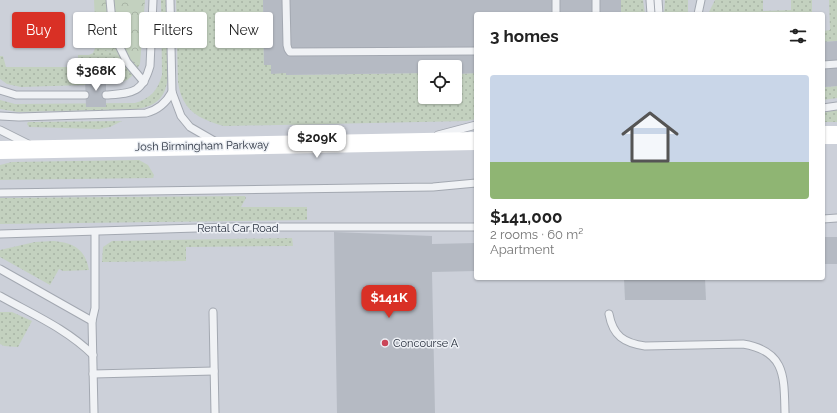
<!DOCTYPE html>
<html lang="en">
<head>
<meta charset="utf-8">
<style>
	body { margin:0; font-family:Raleway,sans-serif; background:#f6f6f6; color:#222; height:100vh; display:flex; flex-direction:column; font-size:15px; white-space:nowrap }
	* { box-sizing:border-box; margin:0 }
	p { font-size:13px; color:#767676 }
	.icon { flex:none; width:22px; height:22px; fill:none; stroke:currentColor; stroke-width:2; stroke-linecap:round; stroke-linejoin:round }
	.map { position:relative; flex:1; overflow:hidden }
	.details { position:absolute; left:474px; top:12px; width:351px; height:268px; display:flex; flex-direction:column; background:#fff; border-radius:4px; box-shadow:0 1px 3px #0004 }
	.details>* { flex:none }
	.banner { position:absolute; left:12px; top:12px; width:380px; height:36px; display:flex; gap:8px }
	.fabs { position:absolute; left:418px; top:60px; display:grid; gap:8px }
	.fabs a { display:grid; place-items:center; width:44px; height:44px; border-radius:4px; background:#fff; box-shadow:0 1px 3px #0004; font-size:20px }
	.price { position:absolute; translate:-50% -34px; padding:0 9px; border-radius:8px; background:#fff; color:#222; font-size:13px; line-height:26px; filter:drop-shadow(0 1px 2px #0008) }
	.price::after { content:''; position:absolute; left:50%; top:24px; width:12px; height:9px; margin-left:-6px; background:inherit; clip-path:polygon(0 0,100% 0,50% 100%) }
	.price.active { background:#d93025; color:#fff }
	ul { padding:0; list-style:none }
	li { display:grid; align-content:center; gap:8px; height:212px; padding:0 16px }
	li span { display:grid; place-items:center; height:124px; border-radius:4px; color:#555 }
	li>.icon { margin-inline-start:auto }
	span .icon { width:72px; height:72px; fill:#fffc; stroke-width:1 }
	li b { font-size:17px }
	h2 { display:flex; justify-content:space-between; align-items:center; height:48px; padding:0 16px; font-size:17px }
	.pill { padding:0 14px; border-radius:4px; background:#fff; box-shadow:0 1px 3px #0004; font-size:14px; line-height:36px }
	.pill.active { background:#d93025; color:#fff }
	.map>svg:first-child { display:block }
	.built { fill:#ccd0d9; fill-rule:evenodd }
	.grass { fill:url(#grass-dots) }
	.forest { fill:url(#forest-crowns) }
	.building { fill:#b5bac3 }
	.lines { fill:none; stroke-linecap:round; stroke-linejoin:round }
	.service-casing { stroke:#a3a8b1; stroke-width:9 }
	.service { stroke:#f0f2f5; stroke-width:7 }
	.secondary { stroke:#fff; stroke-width:18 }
	.poi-dot { fill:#ca4558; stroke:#edf0f5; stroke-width:1.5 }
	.labels { text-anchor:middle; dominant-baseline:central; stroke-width:3; stroke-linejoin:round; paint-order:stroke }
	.street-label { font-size:11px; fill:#272f3d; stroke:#edf0f5 }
	.poi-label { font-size:11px; fill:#272f3d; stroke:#edf0f5; text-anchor:start }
</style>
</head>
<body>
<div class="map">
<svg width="837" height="413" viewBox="0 0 837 413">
	<defs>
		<pattern id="grass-dots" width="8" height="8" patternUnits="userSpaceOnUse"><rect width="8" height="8" fill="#c3d1bf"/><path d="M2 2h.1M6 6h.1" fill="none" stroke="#a8b4a5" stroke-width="1.8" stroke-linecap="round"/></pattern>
		<pattern id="forest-crowns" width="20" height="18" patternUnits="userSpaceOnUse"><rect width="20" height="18" fill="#c3d1bf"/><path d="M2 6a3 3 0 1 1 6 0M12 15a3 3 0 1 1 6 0" fill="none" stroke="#a8b4a5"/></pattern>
	</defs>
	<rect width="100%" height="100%" fill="#dee1e7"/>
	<path class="built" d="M0,0H837V413H0ZM476,14H823V278H476ZM425,67H455V97H425Z"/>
	<g class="grass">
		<path d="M161,0H167L168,76C166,96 158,106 137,109L18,112L0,109V100L15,104L135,103C150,99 158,90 162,75Z"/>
		<path d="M176,0H263L264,65H271L272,73H286L287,75L425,73V97H455V74L476,73V119L467,121L224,126C198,119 182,110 178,82Z"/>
		<path d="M621,0H643L645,14H621Z"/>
		<path d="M665,0H688V14H664Z"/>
		<path d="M715,0H763V11L791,10V0H812V14H708Z"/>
		<path d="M829,0H837V41L823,42V31L830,30Z"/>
		<path d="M96,46L140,64L132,76L127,80L115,84L21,87L7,84L0,79V56H3L6,67H78V55H89L93,53Z"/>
		<path d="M825,83V87L837,86V98L823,100V84Z"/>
		<path d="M837,108V122H823V110Z"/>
		<path d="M122,121L110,127L99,129L29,127L27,124L28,122Z"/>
		<path d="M139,160L148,165L154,175L153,178L0,180V165L12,162Z"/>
		<path d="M245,196L246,198L241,207H307V220L0,224V198Z"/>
		<path d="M292,238L293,246L186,247V261L102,262L103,247L112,241Z"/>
		<path d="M54,241C74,243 85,249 89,270L63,271L59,269L50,285L0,257V250L35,242Z"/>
		<path d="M0,312H12L32,321L18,347L4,346L0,344Z"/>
	</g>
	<path class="forest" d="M94,0H145L140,64L96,46Z"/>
	<g class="building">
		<path d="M263,0H621V14H476V73L455,74V63H449V67H434V63H429V67H425V73L286,75V73L271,74V65H264Z"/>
		<path d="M837,41V86L825,87L823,66V42Z"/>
		<path d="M85,78H106V107H86Z"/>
		<path d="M334,232L432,236V244L476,243V271L432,272L435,413H337Z"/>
		<rect x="823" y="237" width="14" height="27"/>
		<path d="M624,278H705L706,300H625Z"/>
	</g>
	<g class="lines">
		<g class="service-casing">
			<g id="service">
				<path d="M110,0L113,33L127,62L144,82"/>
				<path d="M170,0L172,92L181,116L190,127L216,142"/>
				<path d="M286,0L287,45L288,49L290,52L476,51"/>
				<path d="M596,0V14"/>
				<path d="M650,0L651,14"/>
				<path d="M658,0L659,14"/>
				<path d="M556,14V0"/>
				<path d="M698,14L701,0"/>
				<path d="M823,65L837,64"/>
				<path d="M0,90L16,95H85"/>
				<path d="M106,95C132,93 142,94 150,66L153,0"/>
				<path d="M823,108L837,106"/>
				<path d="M0,116L19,117L146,113C158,110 166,103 172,92"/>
				<path d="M0,130L28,144"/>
				<path d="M438,135L476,125"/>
				<path d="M0,193L433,187L476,183"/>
				<path d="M823,219L837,218"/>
				<path d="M0,234L230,227H476"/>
				<path d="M0,269L92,321"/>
				<path d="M0,296C32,314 67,329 93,355"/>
				<path d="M213,312L215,413"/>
				<path d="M609,314C613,336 624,343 645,346L743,344C786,351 784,377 785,413"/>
				<path d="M93,374L214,371"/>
				<path d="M94,413L92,321L95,308V232"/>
			</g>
		</g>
		<use href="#service" class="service"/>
		<g class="secondary">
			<path d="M823,135H837"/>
			<path d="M0,150L476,141"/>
		</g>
	</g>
	<circle class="poi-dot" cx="385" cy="343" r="4"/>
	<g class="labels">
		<g class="street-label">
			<text transform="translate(202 146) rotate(-1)">Josh Birmingham Parkway</text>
			<text x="238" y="228">Rental Car Road</text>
		</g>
		<g class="poi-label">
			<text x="393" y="343">Concourse A</text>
		</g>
	</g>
</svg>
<div class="fabs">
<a><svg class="icon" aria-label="locate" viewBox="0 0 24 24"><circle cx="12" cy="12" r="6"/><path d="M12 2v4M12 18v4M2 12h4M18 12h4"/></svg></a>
</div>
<b class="price" style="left:96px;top:92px">$368K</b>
<b class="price" style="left:317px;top:159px">$209K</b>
<b class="price active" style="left:389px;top:319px">$141K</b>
<div class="banner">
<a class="pill active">Buy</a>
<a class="pill">Rent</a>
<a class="pill">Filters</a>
<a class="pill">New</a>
</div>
<section class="details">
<h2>3 homes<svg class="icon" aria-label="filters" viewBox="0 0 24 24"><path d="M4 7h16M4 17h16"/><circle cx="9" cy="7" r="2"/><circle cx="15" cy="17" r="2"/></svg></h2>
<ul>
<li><span style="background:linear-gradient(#c9d6e8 70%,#8fb573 0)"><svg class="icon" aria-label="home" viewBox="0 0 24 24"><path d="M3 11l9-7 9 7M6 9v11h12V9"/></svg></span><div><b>$141,000</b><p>2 rooms · 60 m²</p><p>Apartment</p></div></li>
</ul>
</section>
</div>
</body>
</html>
